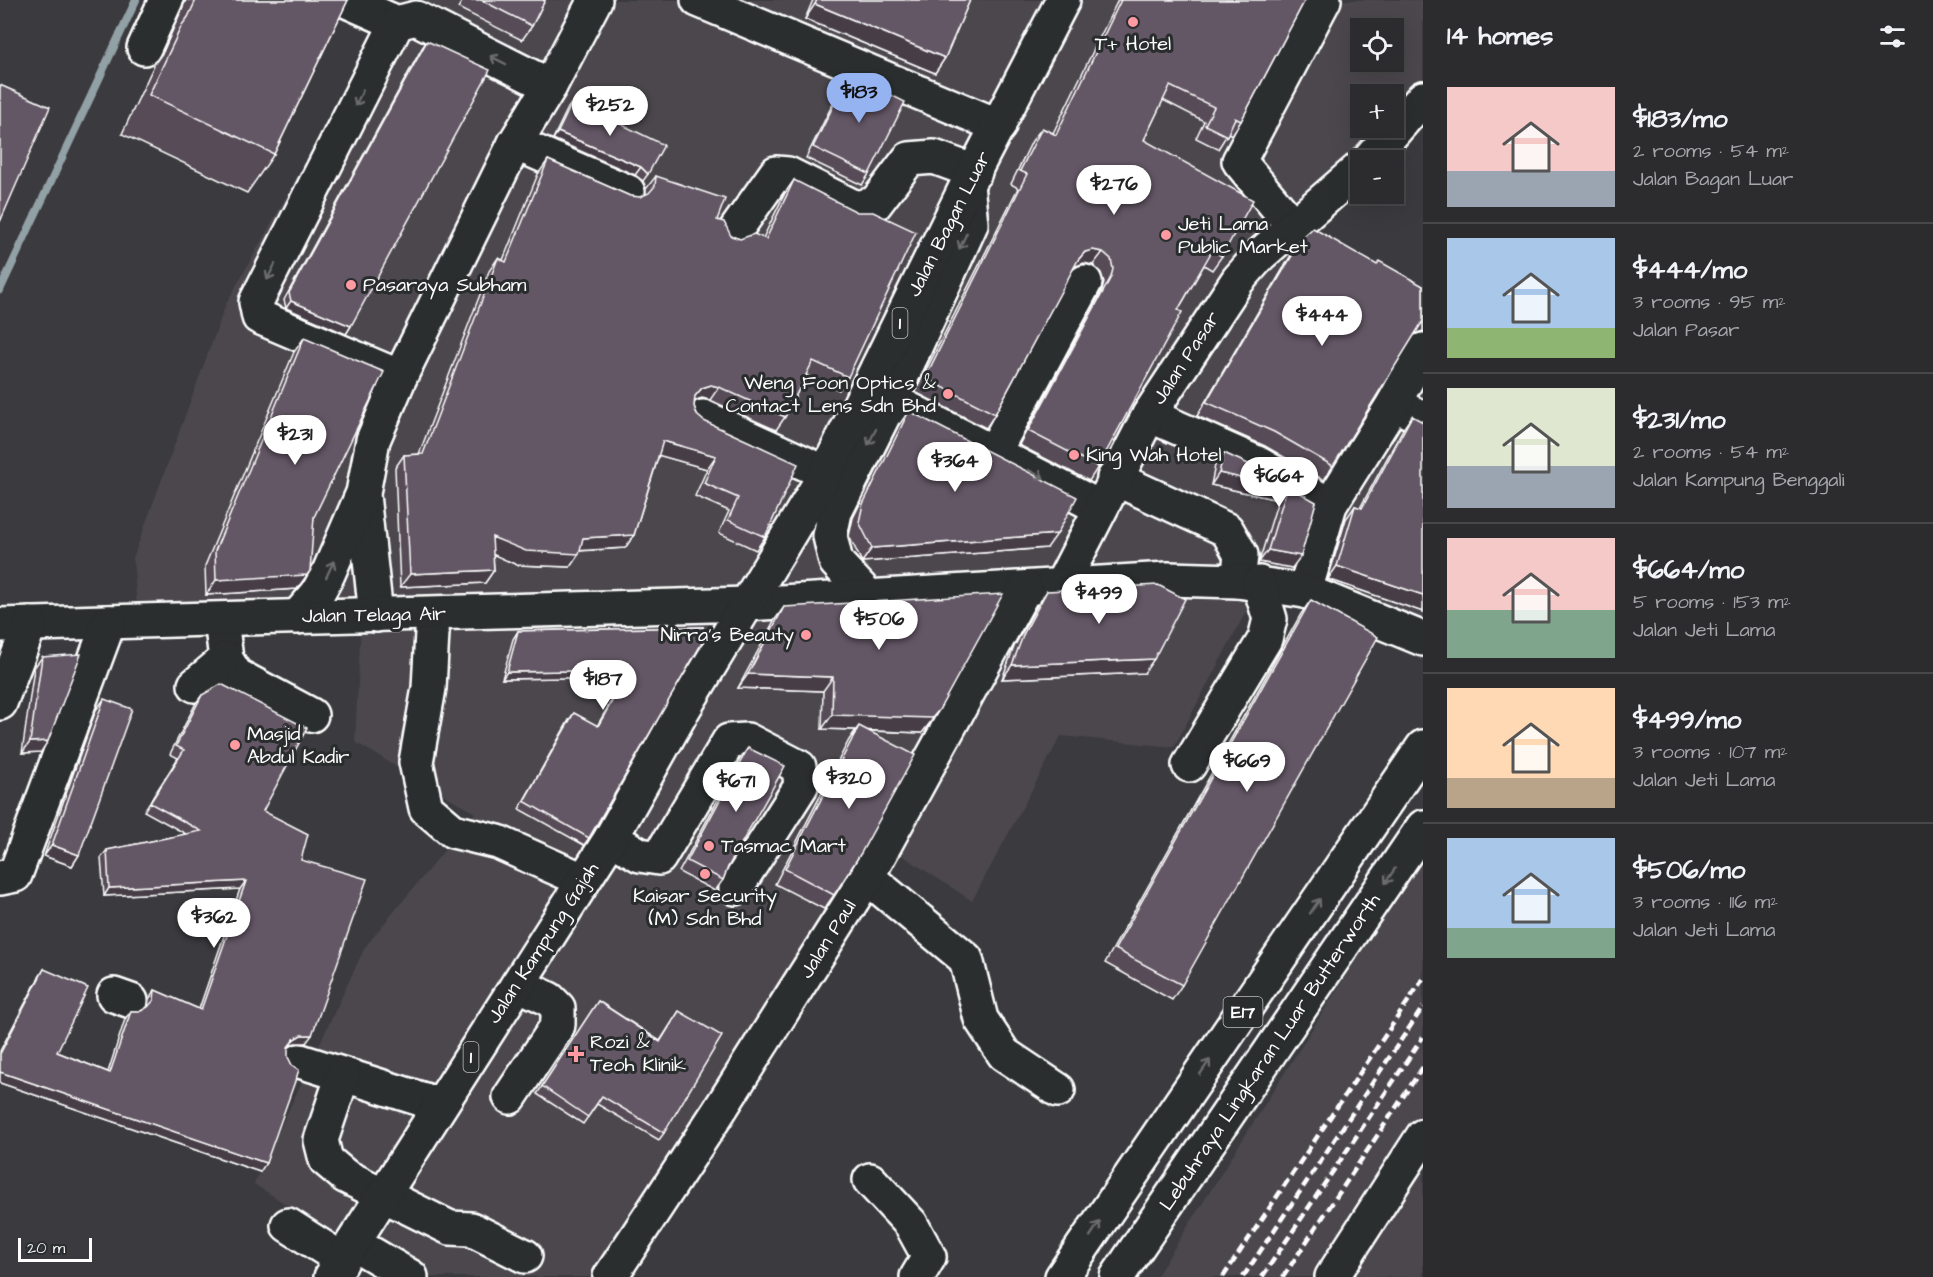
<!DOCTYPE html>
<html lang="en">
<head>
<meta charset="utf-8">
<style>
	body { margin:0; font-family:"Architects Daughter",sans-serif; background:#343436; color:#f1f3f6; height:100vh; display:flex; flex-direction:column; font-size:22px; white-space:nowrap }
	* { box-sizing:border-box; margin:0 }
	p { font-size:20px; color:#a6a7aa }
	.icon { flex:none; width:33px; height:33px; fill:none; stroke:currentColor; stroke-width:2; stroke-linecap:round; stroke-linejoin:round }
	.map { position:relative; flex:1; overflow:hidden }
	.sheet { display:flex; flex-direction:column; background:#2c2c2e; width:510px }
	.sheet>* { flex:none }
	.fabs { position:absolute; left:1350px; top:18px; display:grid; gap:12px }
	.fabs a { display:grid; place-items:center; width:54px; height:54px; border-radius:0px; background:#2c2c2e; box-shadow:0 6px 24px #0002,0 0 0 2px #48484a; font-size:30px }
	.scale { position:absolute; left:18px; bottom:15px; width:74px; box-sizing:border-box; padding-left:6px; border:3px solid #fff; border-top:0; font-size:16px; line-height:21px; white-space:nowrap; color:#fff; -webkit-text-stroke:4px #2a2d2e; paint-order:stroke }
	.price { position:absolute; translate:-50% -51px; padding:0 14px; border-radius:21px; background:#fff; color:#222; font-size:20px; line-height:39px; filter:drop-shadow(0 2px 3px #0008) }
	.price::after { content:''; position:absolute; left:50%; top:36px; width:18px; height:14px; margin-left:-9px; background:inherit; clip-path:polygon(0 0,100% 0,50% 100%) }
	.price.current { background:#95b2f1; color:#111 }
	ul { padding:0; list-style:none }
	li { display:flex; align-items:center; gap:18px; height:150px; padding:0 24px }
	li+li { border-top:2px solid #48484a }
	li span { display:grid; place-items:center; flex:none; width:168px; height:120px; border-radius:0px; color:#555 }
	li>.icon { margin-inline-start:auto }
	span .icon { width:72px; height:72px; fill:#fffc; stroke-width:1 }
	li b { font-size:26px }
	h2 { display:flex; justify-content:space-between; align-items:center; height:72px; padding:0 24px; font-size:26px }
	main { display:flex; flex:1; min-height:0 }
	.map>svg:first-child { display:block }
	.built { fill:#4b474e; fill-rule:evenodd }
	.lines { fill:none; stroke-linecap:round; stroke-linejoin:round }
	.stream { stroke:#91a1a6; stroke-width:8 }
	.minor-casing { stroke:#fff; stroke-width:38 }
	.major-casing { stroke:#fff; stroke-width:38 }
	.highway-casing { stroke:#fff; stroke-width:38 }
	.minor { stroke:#2a2d2e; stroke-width:33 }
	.major { stroke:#2a2d2e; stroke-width:33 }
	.highway { stroke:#2a2d2e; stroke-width:33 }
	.rail { stroke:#fff; stroke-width:4.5; stroke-dasharray:9 4.5; stroke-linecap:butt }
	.wall { fill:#564b57; stroke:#fff; stroke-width:1.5 }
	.shaded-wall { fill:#463d47; stroke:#fff; stroke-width:1.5 }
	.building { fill:#645765; stroke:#fff; stroke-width:1.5 }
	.oneway { stroke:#6a6c6d }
	.poi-dot { fill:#ff9aa2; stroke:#2a2d2e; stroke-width:2 }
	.labels { text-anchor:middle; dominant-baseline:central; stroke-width:6; stroke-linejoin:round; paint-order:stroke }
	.shield { fill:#2a2d2e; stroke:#bfc0c0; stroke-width:1.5 }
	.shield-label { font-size:18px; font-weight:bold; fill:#fff }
	.poi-label { font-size:20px; fill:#fff; stroke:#2a2d2e; text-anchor:start }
	.street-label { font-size:20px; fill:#fff; stroke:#2a2d2e }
</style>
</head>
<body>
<main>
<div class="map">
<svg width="1423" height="1277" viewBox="0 0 1423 1277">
	<rect width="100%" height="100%" fill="#3b3a3e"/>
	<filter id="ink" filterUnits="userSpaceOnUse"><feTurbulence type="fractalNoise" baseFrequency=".0167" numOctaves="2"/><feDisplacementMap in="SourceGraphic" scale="12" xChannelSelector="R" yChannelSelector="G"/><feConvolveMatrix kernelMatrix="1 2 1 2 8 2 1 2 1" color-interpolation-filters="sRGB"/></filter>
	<g filter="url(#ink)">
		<g class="built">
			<path d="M410,0H1423V117L1304,222L1423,292V661L1298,603L1249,606L1174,747L1061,736L972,901L897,852L627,1277H401L254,1184L365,947L475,813L355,742L362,601L137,608L133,558L226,304L396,1ZM1360,28H1394V62H1360ZM1360,94H1394V128H1360Z"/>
			<path d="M1423,853V1277H1156Z"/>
		</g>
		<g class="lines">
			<path class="stream" d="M0,290L136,0"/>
			<g class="minor-casing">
				<g id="minor">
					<path d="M345,0L397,23"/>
					<path d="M698,0L999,126"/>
					<path d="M144,48L166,0"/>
					<path d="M515,143L628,192"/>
					<path d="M1369,160L1423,98"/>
					<path d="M1293,226L1239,161L1324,0"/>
					<path d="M733,234L776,173L788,174L856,208L875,204L909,159L934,157L975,172"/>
					<path d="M400,377L259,317L256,302L397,23L416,18L550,86"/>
					<path d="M891,400L1099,507"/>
					<path d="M1394,403L1423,419"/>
					<path d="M1149,415L1257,463L1330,505"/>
					<path d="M703,417L826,473"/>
					<path d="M994,452L1085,282"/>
					<path d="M1114,478L1227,530L1241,555L1238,581"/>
					<path d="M363,495L376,615"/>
					<path d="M1061,586L1149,415L1238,280L1260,255L1360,168"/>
					<path d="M1305,591L1330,505L1394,403L1423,350"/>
					<path d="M869,597L836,562L830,536L835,512L891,400L971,224L967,185"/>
					<path d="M433,614L429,688L416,762L426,808L453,831L498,842L583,880"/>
					<path d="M297,617L317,594L328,574L363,493L373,440L400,377L515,143L550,86L595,0"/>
					<path d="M221,620L226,659L236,675L311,715"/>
					<path d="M0,625L747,604L1168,579L1238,581L1305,591L1423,639"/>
					<path d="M195,685L226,659"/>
					<path d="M0,703L30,624"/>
					<path d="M1189,765L1265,639L1270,619L1259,583"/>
					<path d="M611,838L640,855L659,858L729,741L747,740L799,767L801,786L736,888"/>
					<path d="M867,877L966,959L981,1019L1004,1054L1058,1090"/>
					<path d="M0,878L15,875L109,622"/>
					<path d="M114,995L131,1001"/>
					<path d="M300,1061L440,1105"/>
					<path d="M343,1075L321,1140L326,1160L345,1176L450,1228L471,1229L525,1256"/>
					<path d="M510,1097L558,1025V1008L549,999L518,984"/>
					<path d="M870,1180L911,1224L929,1257L917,1277"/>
					<path d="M288,1225L327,1250L341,1263"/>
					<path d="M353,1243L411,1277"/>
					<path d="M610,1277L719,1111L867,877L1025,588"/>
					<path d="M1332,1277L1423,1136"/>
				</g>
			</g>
			<g class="major-casing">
				<path id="major" d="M331,1277L611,838L684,708L826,473L967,185L1063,0"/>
			</g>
			<g class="highway-casing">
				<g id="highway">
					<path d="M1062,1277L1423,747"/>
					<path d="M1117,1277L1423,827"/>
				</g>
			</g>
			<use href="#minor" class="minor"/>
			<use href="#major" class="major"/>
			<use href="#highway" class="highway"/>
			<g class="rail">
				<path d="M1223,1277L1423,979"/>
				<path d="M1243,1277L1423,1007"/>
				<path d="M1262,1277L1423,1037"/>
				<path d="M1283,1277L1423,1067"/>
			</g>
		</g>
		<g class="wall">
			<path d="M186,0H348L274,154L247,193L122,134L155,63L163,52Z"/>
			<path d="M463,0H545L532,26L522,40L458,8Z"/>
			<path d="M813,0H970L945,58L935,73L805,19Z"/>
			<path d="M1118,0H1305L1241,121L1232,135L1228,133L1218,149L1196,138L1204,121L1163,100L1144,140L1222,256L1212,270L1204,265L1178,310L1098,467L1089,481L1019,445L1102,291L1104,282L1101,273L1093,265L1084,263L1076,266L1073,268L995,414L986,428L915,392L1018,188L1011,184L1032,141L1042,128L1053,133Z"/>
			<path d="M427,41L351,326L346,334L286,308L284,300L422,48Z"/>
			<path d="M849,74L869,174L862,185L806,158L842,85Z"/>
			<path d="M573,101L648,174L643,181L635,175L553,139L568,108Z"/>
			<path d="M548,160L630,196L640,197L646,195V189L656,176L717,220L731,236L740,239L763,238L785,193L794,180L848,377L839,390L806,375L785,417L776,430L710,400L702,398L695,401L694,406L697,415L765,537L756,550L719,533L729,511L695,496L707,469L659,455L634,535L625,548L580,551L570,567L517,565L493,554L494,570L485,583L400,587L395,468L404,455L419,454L489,271L498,258L503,260L538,174Z"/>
			<path d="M1303,237L1376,265L1423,286V331L1414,334L1333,466L1324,480L1265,446L1197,416L1294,250Z"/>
			<path d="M304,338L314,517L300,585L297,589L206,595L205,566L294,352Z"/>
			<path d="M909,411L1047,548L862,562L849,536L853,518L899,425Z"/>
			<path d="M1412,416L1423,612L1328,579L1346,519L1355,506L1360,508L1403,429Z"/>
			<path d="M1224,453L1316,502L1292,568L1259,562L1278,500L1211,485L1215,465Z"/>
			<path d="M1047,591L1144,673L1002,679L1014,647L1037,606Z"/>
			<path d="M1311,600L1182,985L1172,1000L1105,963L1301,614Z"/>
			<path d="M784,607L939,710L929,724L922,733L868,731L834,895L824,909L775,884L849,740L856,730L822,729L823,691L738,688L774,621Z"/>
			<path d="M703,627L589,838L584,845L519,809L569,720L574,713L597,726L625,677L502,679L513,639L518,631Z"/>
			<path d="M42,657L41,752L22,753L34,668Z"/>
			<path d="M202,695L263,811L301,860L306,1043H295L288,1047L260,1172L0,1083V1051L39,977L44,969L57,1052L108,1072L125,1019L131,1011H141L148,1007L149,999L155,990L199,1009L240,889L104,896L101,858L107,850L186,834L144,811L178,758L170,754L196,703Z"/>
			<path d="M104,699L79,855L72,866L44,856L96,710Z"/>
			<path d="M748,748L728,867L723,880L715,891L679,872L740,759Z"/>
			<path d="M598,1001L660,1041L679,1011L664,1133L659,1140L597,1104L583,1124L537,1094Z"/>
		</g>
		<g class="shaded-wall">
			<path d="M815,4L945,58L935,73L805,19Z"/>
			<path d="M558,132L641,167L635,175L553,139Z"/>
			<path d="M1093,250L1103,252L1093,265L1084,263L1076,266L1068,273L1078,260L1085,252Z"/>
			<path d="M291,301L351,326L346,334L286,308Z"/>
			<path d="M1423,321V331L1413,334Z"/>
			<path d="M711,385L719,387L710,400L702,398L693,401L695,396L702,388Z"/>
			<path d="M663,441L716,456L707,469L654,454Z"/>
			<path d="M1219,473L1287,488L1278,500L1211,485Z"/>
			<path d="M1057,534L1047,548L862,562L872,548Z"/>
			<path d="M634,535L625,548L574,551L583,538Z"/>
			<path d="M492,537L579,554L570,567L517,565L483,550Z"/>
			<path d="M1268,550L1301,556L1292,568L1259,562Z"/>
			<path d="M1337,566L1423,595V612L1328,579Z"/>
			<path d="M494,570L485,583L400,587L410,574Z"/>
			<path d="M310,571L297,589L206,595L216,580Z"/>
			<path d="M1154,659L1144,673L1002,679L1012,665Z"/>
			<path d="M630,670L625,677L502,679L507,672Z"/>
			<path d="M748,674L833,677L823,691L738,688Z"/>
			<path d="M939,710L929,724L922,733L857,730L859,726L856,730L822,729L832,715Z"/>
			<path d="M48,741L41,752L22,753L30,742Z"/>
			<path d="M52,845L79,855L72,866L44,856Z"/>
			<path d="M246,881L240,889L104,896L109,888Z"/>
			<path d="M301,1035H312L306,1043H295L288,1047L294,1039Z"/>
			<path d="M0,1072L266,1163L260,1172L0,1083Z"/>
		</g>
		<g class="building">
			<path d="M196,0H348L274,154L149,95L182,25L188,17Z"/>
			<path d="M481,0H545L532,26Z"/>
			<path d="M817,0H970L945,58L815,4Z"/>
			<path d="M1121,0H1305L1241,121L1235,118L1227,136L1205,125L1214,107L1170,86L1144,140L1253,200L1222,256L1212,251L1178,310L1182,312L1098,467L1028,431L1111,277L1113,269L1111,259L1103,252L1093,250L1085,252L1078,260L995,414L925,378L1027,174L1020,171L1042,128L1056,135Z"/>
			<path d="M427,41L490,70L351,326L291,301L289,293Z"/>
			<path d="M849,74L905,102L869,174L813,147Z"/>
			<path d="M0,85L50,107L0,222Z"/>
			<path d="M573,101L664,145L648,174L641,167L558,132Z"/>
			<path d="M548,160L630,196L640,197L649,193L655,186L656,176L725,199L717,220L724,222L731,236L740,239L754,234L766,239L794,180L857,212H873L916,232L848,377L813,361L785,417L719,387L711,385L702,388L695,396L694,406L697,415L704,421L798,464L765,537L728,520L738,498L704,483L716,456L663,441L634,535L583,538L579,554L526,551L492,537L494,570L410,574L404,455L423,454L498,258L506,262Z"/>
			<path d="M1313,228L1377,265L1379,261L1423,286V321L1333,466L1274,432L1206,402L1303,237Z"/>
			<path d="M304,338L384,372L314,517L310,571L307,575L216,580L215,551Z"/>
			<path d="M909,411L1077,497L1057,534L872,548L859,522L863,504Z"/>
			<path d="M1412,416L1423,422V595L1337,566L1355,506L1362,508Z"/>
			<path d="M1224,453L1257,468L1316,502L1301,556L1268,550L1287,488L1219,473Z"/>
			<path d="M1158,585L1185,599L1154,659L1012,665L1024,633L1047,591Z"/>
			<path d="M1003,594L939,710L932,718L832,715L833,677L748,674L784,607Z"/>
			<path d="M1311,600L1378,637L1182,985L1115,949Z"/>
			<path d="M703,627L706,636L589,838L524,801L574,713L598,726L630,670L507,672L518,631Z"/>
			<path d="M81,654L48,741L30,742L42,657Z"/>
			<path d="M221,684L307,728L263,811L308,834L301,860L367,879L312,1035H301L294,1039L288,1047V1057L292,1065L299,1070L266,1163L0,1072V1054L44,969L88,988L57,1052L110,1073L131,1011H141L148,1007L154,1000L155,990L201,1010L246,881L109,888L107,850L201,831L150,803L184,750L176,746L202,695Z"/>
			<path d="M104,699L132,709L79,855L52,845Z"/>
			<path d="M859,726L915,755L861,853L834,895L785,869Z"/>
			<path d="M748,748L785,766L728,867L723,880L687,861Z"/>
			<path d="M598,1001L660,1042L679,1011L722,1036L664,1133L602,1096L588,1117L542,1086Z"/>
		</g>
		<defs><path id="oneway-shaft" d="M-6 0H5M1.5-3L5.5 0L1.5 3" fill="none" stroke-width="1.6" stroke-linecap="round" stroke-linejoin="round" transform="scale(1.5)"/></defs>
		<g class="oneway">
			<use href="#oneway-shaft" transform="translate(498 60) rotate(-153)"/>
			<use href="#oneway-shaft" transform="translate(359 98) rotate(117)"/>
			<use href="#oneway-shaft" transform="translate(963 241) rotate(115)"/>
			<use href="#oneway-shaft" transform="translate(271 272) rotate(117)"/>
			<use href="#oneway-shaft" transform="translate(872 437) rotate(117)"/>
			<use href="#oneway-shaft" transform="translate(1036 474) rotate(28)"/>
			<use href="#oneway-shaft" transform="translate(330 569) rotate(-65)"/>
			<use href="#oneway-shaft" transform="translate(1390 876) rotate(124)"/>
			<use href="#oneway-shaft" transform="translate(1315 906) rotate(-56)"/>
			<use href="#oneway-shaft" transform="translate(1205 1067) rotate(-56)"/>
			<use href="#oneway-shaft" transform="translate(1095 1229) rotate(-56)"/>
		</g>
	</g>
	<g class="poi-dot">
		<circle cx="1133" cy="22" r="6"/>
		<circle cx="1166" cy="235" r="6"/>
		<circle cx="351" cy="285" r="6"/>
		<circle cx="948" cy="394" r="6"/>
		<circle cx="1074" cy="455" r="6"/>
		<circle cx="806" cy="635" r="6"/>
		<circle cx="235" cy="745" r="6"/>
		<circle cx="709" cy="846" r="6"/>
		<circle cx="705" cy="874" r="6"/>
		<path d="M573 1045h6v6h6v6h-6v6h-6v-6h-6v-6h6z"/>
	</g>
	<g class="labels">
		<g class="shield">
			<rect x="892.5" y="308" width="15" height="30" rx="4.5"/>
			<rect x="1223.5" y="997" width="39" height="30" rx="4.5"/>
			<rect x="463.5" y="1042" width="15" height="30" rx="4.5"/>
		</g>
		<g class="shield-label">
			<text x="900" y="323">1</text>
			<text x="1243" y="1012">E17</text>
			<text x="471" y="1057">1</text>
		</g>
		<g class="poi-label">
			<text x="1133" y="44" text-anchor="middle">T+ Hotel</text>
			<text x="1178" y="224">Jeti Lama<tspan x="1178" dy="23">Public Market</tspan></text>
			<text x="363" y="285">Pasaraya Subham</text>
			<text x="936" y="383" text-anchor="end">Weng Foon Optics &amp;<tspan x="936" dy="23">Contact Lens Sdn Bhd</tspan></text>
			<text x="1086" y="455">King Wah Hotel</text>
			<text x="794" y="635" text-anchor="end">Nirra's Beauty</text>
			<text x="247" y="734">Masjid<tspan x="247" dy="23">Abdul Kadir</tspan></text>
			<text x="721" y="846">Tasmac Mart</text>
			<text x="705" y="896" text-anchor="middle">Kaisar Security<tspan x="705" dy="23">(M) Sdn Bhd</tspan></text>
			<text x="590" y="1042">Rozi &amp;<tspan x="590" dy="23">Teoh Klinik</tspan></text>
		</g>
		<g class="street-label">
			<text transform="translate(949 224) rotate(-63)">Jalan Bagan Luar</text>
			<text transform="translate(1186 358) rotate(-57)">Jalan Pasar</text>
			<text transform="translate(374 615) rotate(-1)">Jalan Telaga Air</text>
			<text transform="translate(828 939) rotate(-58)">Jalan Paul</text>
			<text transform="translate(543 943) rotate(-57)">Jalan Kampung Gajah</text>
			<text transform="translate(1270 1052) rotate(-56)">Lebuhraya Lingkaran Luar Butterworth</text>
		</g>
	</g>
</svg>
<div class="fabs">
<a><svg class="icon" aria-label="locate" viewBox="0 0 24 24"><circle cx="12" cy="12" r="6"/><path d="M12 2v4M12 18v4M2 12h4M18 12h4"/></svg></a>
<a>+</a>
<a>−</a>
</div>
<div class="scale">20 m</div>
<b class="price current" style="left:859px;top:124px">$183</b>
<b class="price" style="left:610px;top:137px">$252</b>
<b class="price" style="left:1114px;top:216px">$276</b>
<b class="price" style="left:1322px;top:347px">$444</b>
<b class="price" style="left:295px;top:466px">$231</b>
<b class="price" style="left:955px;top:493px">$364</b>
<b class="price" style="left:1279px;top:508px">$664</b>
<b class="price" style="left:1099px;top:625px">$499</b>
<b class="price" style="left:879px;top:651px">$506</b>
<b class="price" style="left:603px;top:711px">$187</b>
<b class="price" style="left:1247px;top:793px">$669</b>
<b class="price" style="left:849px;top:810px">$320</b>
<b class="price" style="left:736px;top:813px">$671</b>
<b class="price" style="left:214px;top:949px">$362</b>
</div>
<section class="sheet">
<h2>14 homes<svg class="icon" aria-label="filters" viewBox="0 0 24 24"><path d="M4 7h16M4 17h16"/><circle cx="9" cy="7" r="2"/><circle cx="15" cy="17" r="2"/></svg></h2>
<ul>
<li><span style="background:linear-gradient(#f6c9c9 70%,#9aa5b1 0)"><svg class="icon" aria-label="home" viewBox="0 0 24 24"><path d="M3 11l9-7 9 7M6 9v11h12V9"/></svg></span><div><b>$183/mo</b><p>2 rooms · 54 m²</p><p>Jalan Bagan Luar</p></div></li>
<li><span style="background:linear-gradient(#a9c7e8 75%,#8fb573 0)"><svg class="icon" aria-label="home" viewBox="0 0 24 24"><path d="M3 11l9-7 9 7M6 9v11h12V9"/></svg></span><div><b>$444/mo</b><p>3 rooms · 95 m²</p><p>Jalan Pasar</p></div></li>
<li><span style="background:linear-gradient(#dfe7d0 65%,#9aa5b1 0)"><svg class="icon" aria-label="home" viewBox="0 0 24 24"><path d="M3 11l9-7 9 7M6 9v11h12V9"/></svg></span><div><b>$231/mo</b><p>2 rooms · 54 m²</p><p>Jalan Kampung Benggali</p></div></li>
<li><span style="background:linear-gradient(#f6c9c9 60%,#7fa58c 0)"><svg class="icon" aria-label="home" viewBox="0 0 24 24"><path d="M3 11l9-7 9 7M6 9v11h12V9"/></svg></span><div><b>$664/mo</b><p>5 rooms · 153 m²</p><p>Jalan Jeti Lama</p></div></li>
<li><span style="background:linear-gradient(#ffd9b3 75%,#b9a48a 0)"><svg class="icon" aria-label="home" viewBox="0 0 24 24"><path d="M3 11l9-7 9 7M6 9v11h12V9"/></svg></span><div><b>$499/mo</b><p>3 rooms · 107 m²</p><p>Jalan Jeti Lama</p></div></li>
<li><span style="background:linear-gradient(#a9c7e8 75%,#7fa58c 0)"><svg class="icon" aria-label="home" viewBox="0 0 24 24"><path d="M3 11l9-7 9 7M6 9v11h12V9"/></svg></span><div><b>$506/mo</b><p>3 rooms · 116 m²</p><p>Jalan Jeti Lama</p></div></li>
</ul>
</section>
</main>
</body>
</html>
